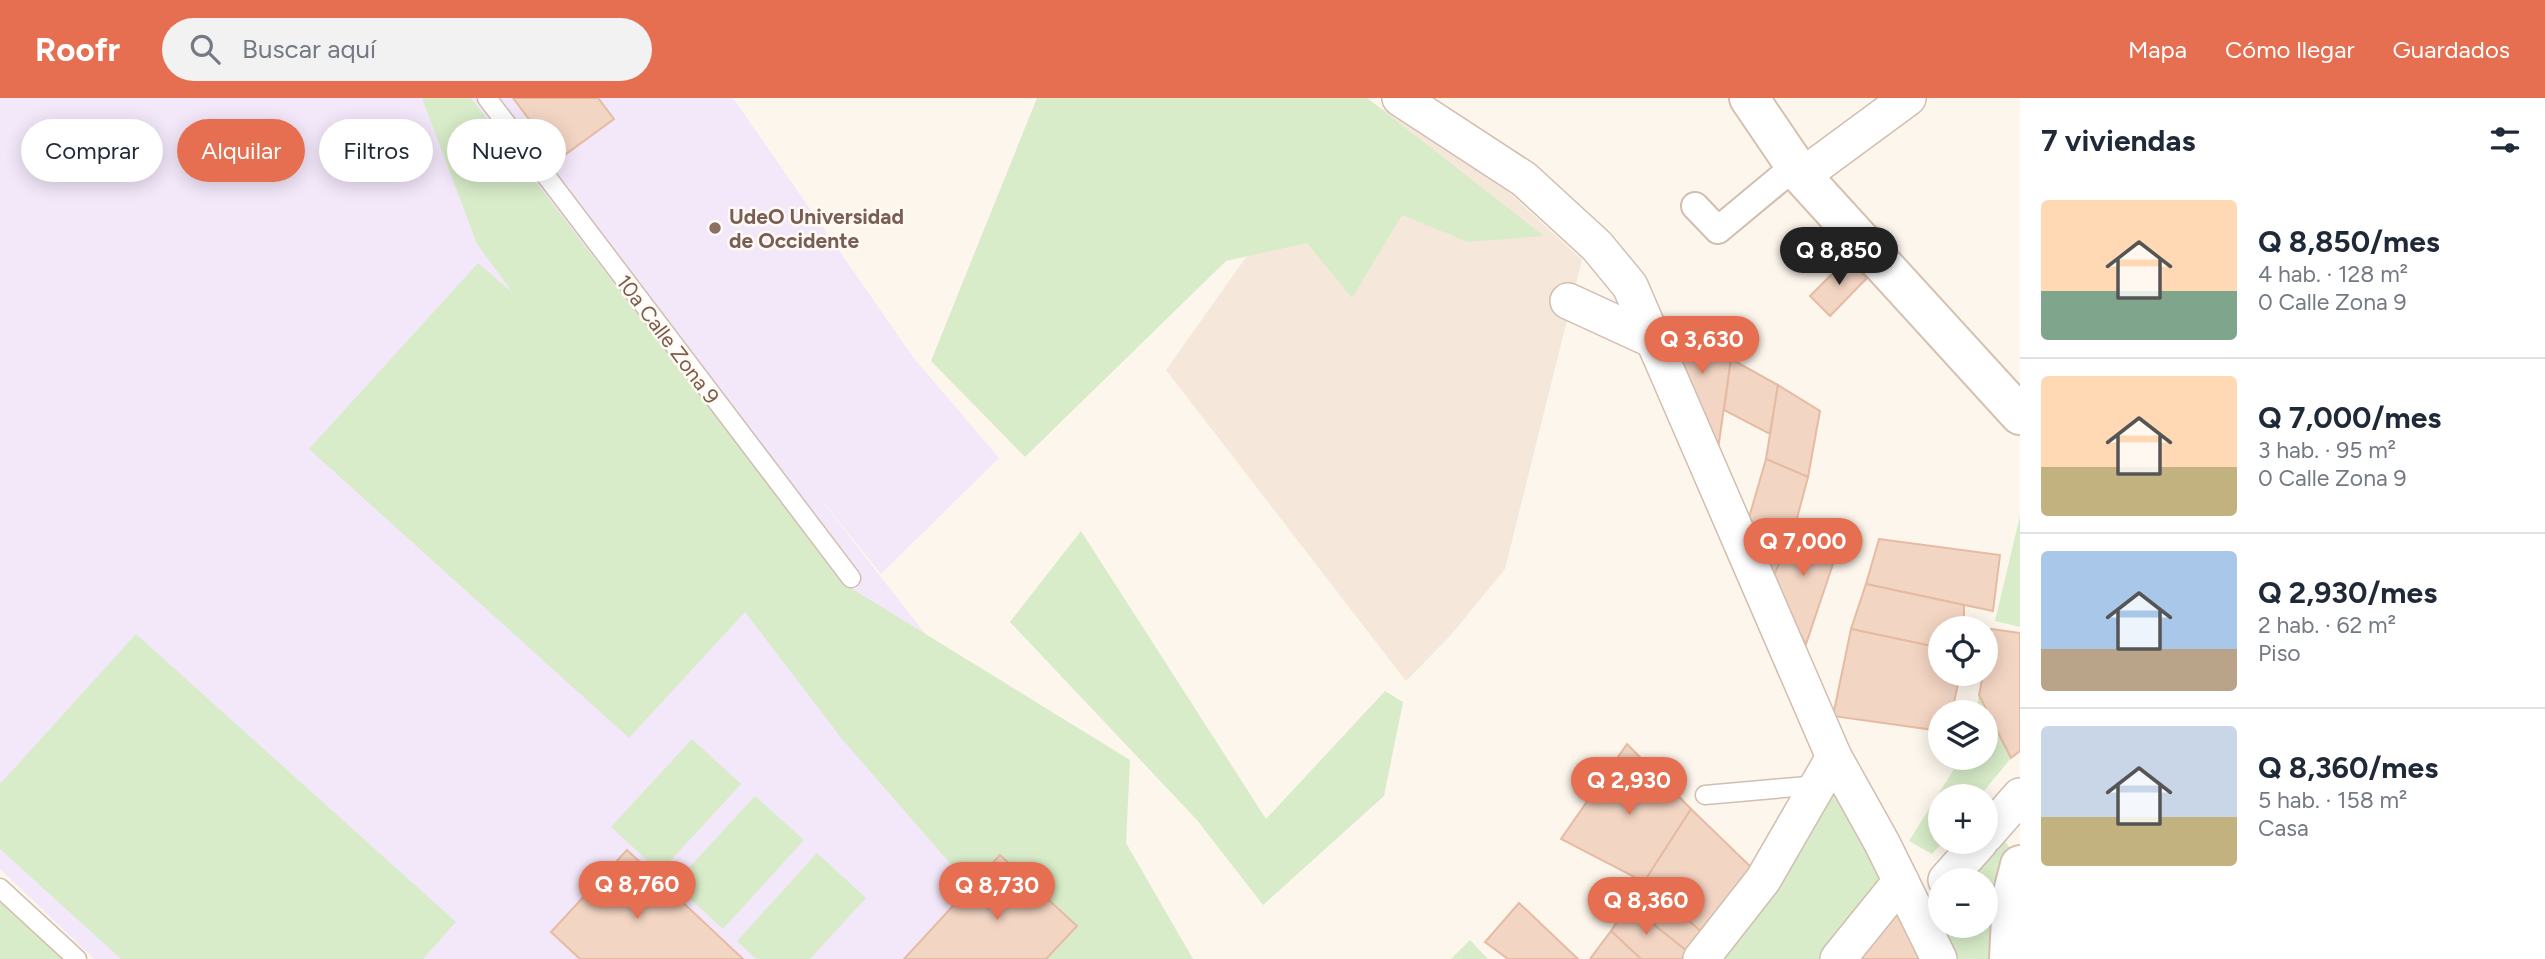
<!DOCTYPE html>
<html lang="es">
<head>
<meta charset="utf-8">
<style>
	body { margin:0; font-family:Figtree,sans-serif; background:#f2f2f3; color:#1f2937; height:100vh; display:flex; flex-direction:column; font-size:26px; white-space:nowrap }
	* { box-sizing:border-box; margin:0 }
	p { font-size:23px; color:#747a83 }
	.icon { flex:none; width:38px; height:38px; fill:none; stroke:currentColor; stroke-width:2; stroke-linecap:round; stroke-linejoin:round }
	.map { position:relative; flex:1; overflow:hidden }
	.side { display:flex; flex-direction:column; background:#fff; width:525px }
	.side>* { flex:none }
	.hud { position:absolute; left:21px; top:21px; width:665px; height:63px; display:flex; gap:14px }
	.tools { position:absolute; left:1928px; top:518px; display:grid; gap:14px }
	.tools a { display:grid; place-items:center; width:70px; height:70px; border-radius:50%; background:#fff; box-shadow:0 4px 18px #0003; font-size:35px }
	.price { position:absolute; translate:-50% -60px; padding:0 16px; border-radius:24px; background:#e76f51; color:#fff; font-size:23px; line-height:46px; filter:drop-shadow(0 2px 4px #0008) }
	.price::after { content:''; position:absolute; left:50%; top:42px; width:21px; height:16px; margin-left:-10px; background:inherit; clip-path:polygon(0 0,100% 0,50% 100%) }
	.price.on { background:#222; color:#fff }
	ul { padding:0; list-style:none }
	li { display:flex; align-items:center; gap:21px; height:175px; padding:0 21px }
	li+li { border-top:2px solid #e0e1e3 }
	li span { display:grid; place-items:center; flex:none; width:196px; height:140px; border-radius:7px; color:#555 }
	li>.icon { margin-inline-start:auto }
	span .icon { width:84px; height:84px; fill:#fffc; stroke-width:1 }
	li b { font-size:30px }
	h2 { display:flex; justify-content:space-between; align-items:center; height:84px; padding:0 21px; font-size:30px }
	.chip { padding:0 24px; border-radius:32px; background:#fff; box-shadow:0 4px 18px #0003; font-size:24px; line-height:63px }
	.chip.on { background:#e76f51; color:#fff }
	header { display:flex; align-items:center; gap:42px; box-sizing:border-box; height:98px; padding:0 35px; background:#e76f51; color:#fff }
	header strong { font-size:33px }
	nav { display:flex; gap:38px; margin-inline-start:auto; font-size:24px }
	.search { width:490px; height:63px; background:#f2f2f3; display:flex; align-items:center; gap:18px; box-sizing:border-box; padding:0 24px; border-radius:38px; color:#747a83; font-size:26px }
	main { display:flex; flex:1; min-height:0 }
	.map>svg:first-child { display:block }
	.residential { fill:#f5e8da }
	.education { fill:#f3e8fa }
	.green { fill:#d8ecc9 }
	.building { fill:#f3d5c3; stroke:#e6bba3; stroke-width:2 }
	.lines { fill:none; stroke-linecap:round; stroke-linejoin:round }
	.service-casing { stroke:#d1beb0; stroke-width:21 }
	.pedestrian-casing { stroke:#d1beb0; stroke-width:30 }
	.minor-casing { stroke:#d1beb0; stroke-width:38 }
	.secondary-casing { stroke:#d6c0b0; stroke-width:42 }
	.service { stroke:#fff; stroke-width:18 }
	.pedestrian { stroke:#fff; stroke-width:26 }
	.minor { stroke:#fff; stroke-width:35 }
	.secondary { stroke:#fff; stroke-width:38 }
	.education-dot { fill:#8d6e63; stroke:#fffaf3; stroke-width:2.5 }
	.labels { text-anchor:middle; dominant-baseline:central; stroke-width:5; stroke-linejoin:round; paint-order:stroke }
	.education-label { font-size:21px; font-weight:bold; fill:#785e54; stroke:#fffaf3; text-anchor:start }
	.street-label { font-size:21px; fill:#7a5c4d; stroke:#fffaf3 }
</style>
</head>
<body>
<header>
<strong>Roofr</strong>
<div class="search"><svg class="icon" aria-label="search" viewBox="0 0 24 24"><circle cx="10" cy="10" r="6"/><path d="M15 15l6 6"/></svg>Buscar aquí</div>
<nav><a>Mapa</a><a>Cómo llegar</a><a>Guardados</a></nav>
</header>
<main>
<div class="map">
<svg width="2020" height="861" viewBox="0 0 2020 861">
	<rect width="100%" height="100%" fill="#fdf6ec"/>
	<path class="residential" d="M1359,0H1365L1500,86L1582,162L1505,471L1451,537L1406,583L1166,272Z"/>
	<path class="education" d="M0,0H733L913,259L999,360L881,476L811,389L1178,861H94L0,771Z"/>
	<g class="green">
		<path d="M422,0H471L846,487L1130,662L1126,745L1193,861H1033L842,641L745,514L629,640L309,351L478,165L513,195L477,146Z"/>
		<path d="M1037,0H1367L1544,138L1468,144L1402,117L1352,200L1307,145L1226,163L1025,359L931,263Z"/>
		<path d="M2020,418V529L1995,523Z"/>
		<path d="M1081,433L1266,721L1385,593L1403,604L1384,698L1263,807L1197,722L1010,524Z"/>
		<path d="M136,536L456,824L423,861H121L0,751V686Z"/>
		<path d="M1979,597L2011,660L1980,698H1941L1943,744L1932,756L1909,743L1961,660H1986V614H1976Z"/>
		<path d="M692,641L741,686L660,774L611,729Z"/>
		<path d="M1833,676L1891,782L1827,861H1714Z"/>
		<path d="M755,698L804,742L723,831L674,786Z"/>
		<path d="M2003,740L2012,754L2001,861H1955L1943,828H1986V782H1972Z"/>
		<path d="M817,755L866,800L810,861H756L737,843Z"/>
		<path d="M0,793L72,861H0Z"/>
		<path d="M1470,842L1488,861H1451Z"/>
	</g>
	<g class="building">
		<path d="M513,0H598L614,21L559,61Z"/>
		<path d="M1848,160L1867,180L1830,218L1810,198Z"/>
		<path d="M1658,215L1731,261L1717,358Z"/>
		<path d="M1731,261L1778,287L1770,336L1724,312Z"/>
		<path d="M1778,287L1820,313L1808,379L1766,361Z"/>
		<path d="M1766,361L1808,379L1796,424L1771,485L1746,430Z"/>
		<path d="M1796,424L1836,457L1806,546L1771,485Z"/>
		<path d="M1879,441L2000,457L1993,513L1866,486Z"/>
		<path d="M1866,486L1964,507V530H1941V550L1851,531Z"/>
		<path d="M1851,531L1941,550V576H1960L1952,614H1941V633L1833,618Z"/>
		<path d="M1991,531L2020,535V653L2011,660L1979,597L1983,576H1986Z"/>
		<path d="M1627,646L1691,711L1644,784L1561,741Z"/>
		<path d="M1691,711L1752,770L1704,836L1644,784Z"/>
		<path d="M627,752L743,861H580L551,834Z"/>
		<path d="M1000,757L1077,828L1046,861H904Z"/>
		<path d="M1644,784L1704,836L1688,854L1628,806Z"/>
		<path d="M1519,805L1578,861H1508L1485,844Z"/>
		<path d="M1628,806L1688,854L1683,861H1641L1611,833Z"/>
		<path d="M1896,808L1923,861H1853Z"/>
		<path d="M1611,833L1641,861H1590Z"/>
	</g>
	<g class="lines">
		<g class="service-casing">
			<g id="service">
				<path d="M487,0L851,480"/>
				<path d="M1705,697L1818,687"/>
				<path d="M0,790L77,861"/>
			</g>
		</g>
		<g class="pedestrian-casing">
			<path id="pedestrian" d="M1695,108L1718,132L1795,68"/>
		</g>
		<g class="minor-casing">
			<g id="minor">
				<path d="M1400,0L1524,81L1597,148L1630,188L1834,659L1882,745L1939,861"/>
				<path d="M1802,78L1908,0"/>
				<path d="M1568,203L1655,243"/>
				<path d="M1986,737L2020,698"/>
				<path d="M1946,782L1980,744"/>
				<path d="M1701,861L1763,782L1834,659"/>
				<path d="M1838,861L1901,783"/>
			</g>
		</g>
		<g class="secondary-casing">
			<g id="secondary">
				<path d="M1749,0L1802,78L2020,317"/>
				<path d="M2009,861L2012,798L2020,767"/>
			</g>
		</g>
		<use href="#service" class="service"/>
		<use href="#pedestrian" class="pedestrian"/>
		<use href="#minor" class="minor"/>
		<use href="#secondary" class="secondary"/>
	</g>
	<circle class="education-dot" cx="715" cy="130" r="7"/>
	<g class="labels">
		<g class="education-label">
			<text x="729" y="118">UdeO Universidad<tspan x="729" dy="24">de Occidente</tspan></text>
		</g>
		<g class="street-label">
			<text transform="translate(668 241) rotate(53)">10a Calle Zona 9</text>
		</g>
	</g>
</svg>
<div class="tools">
<a><svg class="icon" aria-label="locate" viewBox="0 0 24 24"><circle cx="12" cy="12" r="6"/><path d="M12 2v4M12 18v4M2 12h4M18 12h4"/></svg></a>
<a><svg class="icon" aria-label="layers" viewBox="0 0 24 24"><path d="M12 4l9 5-9 5-9-5zM3 14l9 5 9-5"/></svg></a>
<a>+</a>
<a>−</a>
</div>
<b class="price on" style="left:1839px;top:189px">Q 8,850</b>
<b class="price" style="left:1702px;top:278px">Q 3,630</b>
<b class="price" style="left:1803px;top:480px">Q 7,000</b>
<b class="price" style="left:1629px;top:719px">Q 2,930</b>
<b class="price" style="left:637px;top:823px">Q 8,760</b>
<b class="price" style="left:997px;top:824px">Q 8,730</b>
<b class="price" style="left:1646px;top:839px">Q 8,360</b>
<div class="hud">
<a class="chip">Comprar</a>
<a class="chip on">Alquilar</a>
<a class="chip">Filtros</a>
<a class="chip">Nuevo</a>
</div>
</div>
<section class="side">
<h2>7 viviendas<svg class="icon" aria-label="filters" viewBox="0 0 24 24"><path d="M4 7h16M4 17h16"/><circle cx="9" cy="7" r="2"/><circle cx="15" cy="17" r="2"/></svg></h2>
<ul>
<li><span style="background:linear-gradient(#ffd9b3 65%,#7fa58c 0)"><svg class="icon" aria-label="home" viewBox="0 0 24 24"><path d="M3 11l9-7 9 7M6 9v11h12V9"/></svg></span><div><b>Q 8,850/mes</b><p>4 hab. · 128 m²</p><p>0 Calle Zona 9</p></div></li>
<li><span style="background:linear-gradient(#ffd9b3 65%,#c2b280 0)"><svg class="icon" aria-label="home" viewBox="0 0 24 24"><path d="M3 11l9-7 9 7M6 9v11h12V9"/></svg></span><div><b>Q 7,000/mes</b><p>3 hab. · 95 m²</p><p>0 Calle Zona 9</p></div></li>
<li><span style="background:linear-gradient(#a9c7e8 70%,#b9a48a 0)"><svg class="icon" aria-label="home" viewBox="0 0 24 24"><path d="M3 11l9-7 9 7M6 9v11h12V9"/></svg></span><div><b>Q 2,930/mes</b><p>2 hab. · 62 m²</p><p>Piso</p></div></li>
<li><span style="background:linear-gradient(#c9d6e8 65%,#c2b280 0)"><svg class="icon" aria-label="home" viewBox="0 0 24 24"><path d="M3 11l9-7 9 7M6 9v11h12V9"/></svg></span><div><b>Q 8,360/mes</b><p>5 hab. · 158 m²</p><p>Casa</p></div></li>
</ul>
</section>
</main>
</body>
</html>
